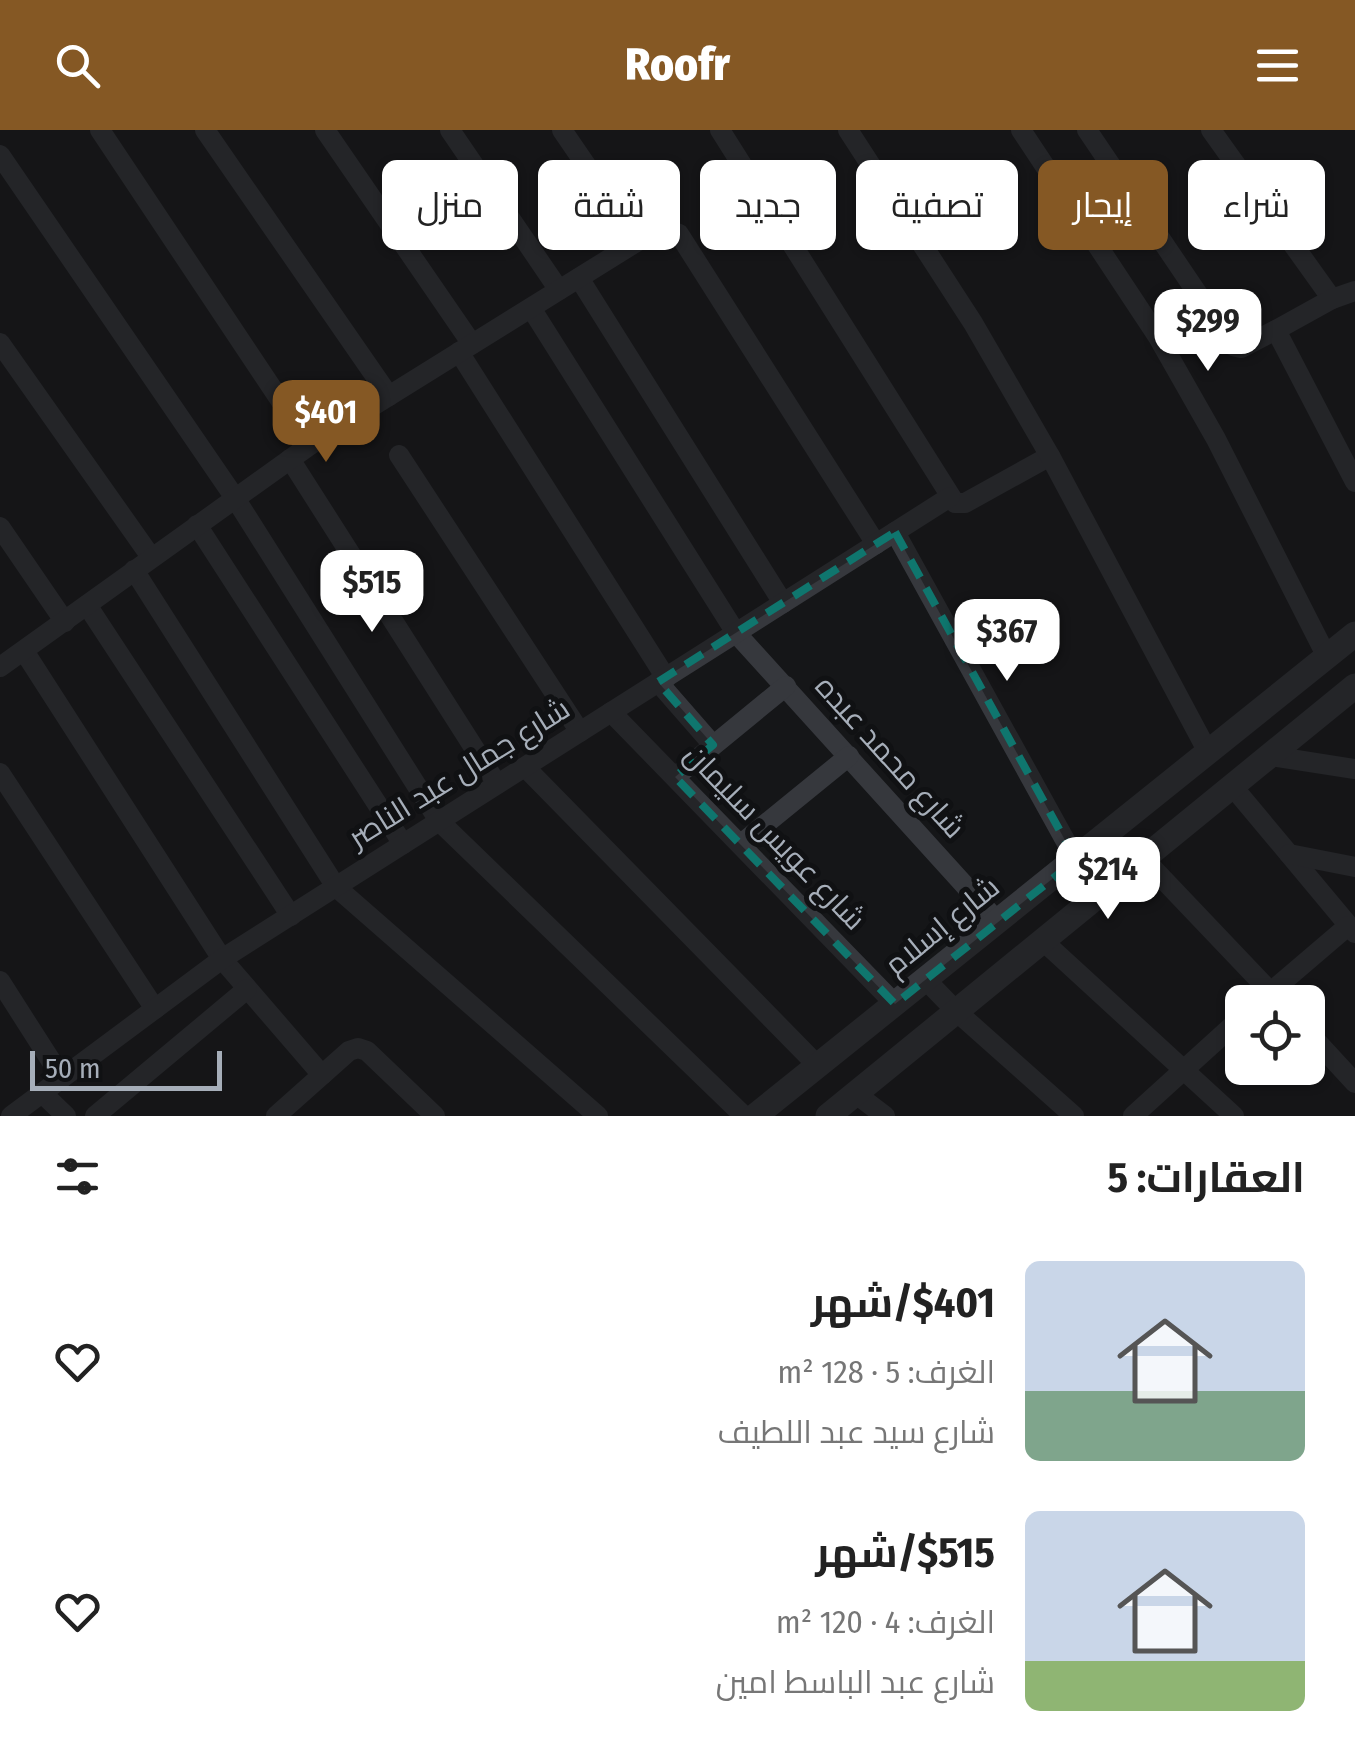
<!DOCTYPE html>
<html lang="ar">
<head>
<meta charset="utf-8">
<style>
	body { margin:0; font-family:"Fira Sans Condensed",Cairo,sans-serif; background:#f6f6f6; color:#222; direction:rtl; height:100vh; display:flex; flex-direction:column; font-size:38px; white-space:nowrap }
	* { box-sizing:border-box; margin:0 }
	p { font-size:32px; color:#767676 }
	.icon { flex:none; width:55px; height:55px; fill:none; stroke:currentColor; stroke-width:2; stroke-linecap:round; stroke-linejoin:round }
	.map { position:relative; height:986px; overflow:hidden; direction:ltr }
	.panel { display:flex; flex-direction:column; background:#fff; flex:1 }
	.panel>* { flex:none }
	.hud { position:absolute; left:30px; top:30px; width:1295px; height:90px; direction:rtl; display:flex; gap:20px }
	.controls { position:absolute; left:1225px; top:855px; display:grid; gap:20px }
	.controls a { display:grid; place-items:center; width:100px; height:100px; border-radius:15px; background:#fff; box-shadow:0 2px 8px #0004; font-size:50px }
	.scale { position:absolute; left:30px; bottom:25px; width:192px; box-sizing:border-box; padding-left:10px; border:5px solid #a6aeb9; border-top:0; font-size:28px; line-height:35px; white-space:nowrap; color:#a6aeb9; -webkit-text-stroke:8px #101113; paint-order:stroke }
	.price { position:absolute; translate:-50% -85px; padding:0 22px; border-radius:20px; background:#fff; color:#222; font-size:32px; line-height:65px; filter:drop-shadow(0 2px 5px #0008) }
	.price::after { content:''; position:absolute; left:50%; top:60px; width:30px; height:22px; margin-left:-15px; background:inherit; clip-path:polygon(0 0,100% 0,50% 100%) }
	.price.selected { background:#855824; color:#fff }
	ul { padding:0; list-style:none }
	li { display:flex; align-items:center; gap:30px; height:250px; padding:0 50px }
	li span { display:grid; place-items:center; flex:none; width:280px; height:200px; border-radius:15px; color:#555 }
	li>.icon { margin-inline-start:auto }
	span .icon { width:120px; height:120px; fill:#fffc; stroke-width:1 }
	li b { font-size:42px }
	h2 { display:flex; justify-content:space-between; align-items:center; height:120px; padding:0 50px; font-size:42px }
	.tag { padding:0 35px; border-radius:15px; background:#fff; box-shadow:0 2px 8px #0004; font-size:35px; line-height:90px }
	.tag.selected { background:#855824; color:#fff }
	header { display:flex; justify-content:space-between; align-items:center; height:130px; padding:0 50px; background:#855824; color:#fff; font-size:45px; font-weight:800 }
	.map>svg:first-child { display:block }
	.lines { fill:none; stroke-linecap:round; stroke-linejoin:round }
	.minor { stroke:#36383d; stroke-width:20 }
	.tertiary { stroke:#36383d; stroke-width:25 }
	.marked { fill:none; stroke:#0f766e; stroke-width:8; stroke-dasharray:20 12; stroke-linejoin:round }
	.labels { text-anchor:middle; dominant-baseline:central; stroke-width:10; stroke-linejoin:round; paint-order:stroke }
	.street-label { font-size:30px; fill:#a6aeb9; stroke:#101113 }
</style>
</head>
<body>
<header><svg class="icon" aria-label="menu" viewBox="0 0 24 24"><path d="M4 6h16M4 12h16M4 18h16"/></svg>Roofr<svg class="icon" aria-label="search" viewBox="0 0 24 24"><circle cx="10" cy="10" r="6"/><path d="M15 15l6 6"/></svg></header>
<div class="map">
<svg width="1355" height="986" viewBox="0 0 1355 986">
	<rect width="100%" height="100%" fill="#151618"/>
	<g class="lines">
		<g class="minor">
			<path d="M100,0L310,315"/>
			<path d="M205,0L389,266"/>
			<path d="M325,0L472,214"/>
			<path d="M450,0L559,160"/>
			<path d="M562,0L638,111"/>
			<path d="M720,0L955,373H965L1050,326"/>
			<path d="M848,0L973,193L1050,326L1209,624"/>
			<path d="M1021,0L1158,207L1216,309L1327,527"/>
			<path d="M1087,0L1233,216L1241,218L1276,200"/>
			<path d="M1211,0L1332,169"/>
			<path d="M0,25L235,368L439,691L744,986"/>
			<path d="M579,148L783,473"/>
			<path d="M1355,161L1332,169L1276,200L1355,352"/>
			<path d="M531,178L736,503L998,792"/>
			<path d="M0,213L151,427"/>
			<path d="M459,222L666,548"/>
			<path d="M399,325L580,602"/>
			<path d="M290,329L497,654"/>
			<path d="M197,395L403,714"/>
			<path d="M0,397L65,492"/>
			<path d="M895,402L1076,730"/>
			<path d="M134,440L336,757L598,986"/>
			<path d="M87,475L291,786"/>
			<path d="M24,521L222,829L322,945"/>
			<path d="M0,537L310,315L638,111L668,100L679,104L876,414"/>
			<path d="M658,552L713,615"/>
			<path d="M611,582L895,874"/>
			<path d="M1271,626L1355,639"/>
			<path d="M525,637L818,936"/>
			<path d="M0,643L155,879"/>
			<path d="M675,647L786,556"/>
			<path d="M1233,657L1355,803"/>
			<path d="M741,714L849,626"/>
			<path d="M1289,724L1355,737"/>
			<path d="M1143,728L1280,872"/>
			<path d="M1042,810L1234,986"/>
			<path d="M926,850L956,881L1074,986"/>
			<path d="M0,851L62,948"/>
			<path d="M1259,872L1348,796"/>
			<path d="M1308,902L1355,953"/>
			<path d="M42,963L66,986"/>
			<path d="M856,964L885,986"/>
			<path d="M11,986L222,829L950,367"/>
			<path d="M95,986L247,859"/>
			<path d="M276,986L349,921L358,918L367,921L435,986"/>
			<path d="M1133,986L1242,887"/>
		</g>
		<g class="tertiary">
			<path d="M755,986L1355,504"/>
			<path d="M828,986L1355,556"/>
		</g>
	</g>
	<path d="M0 0H1355V986H0ZM895,402L1076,730L895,874L675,647L713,615L658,552Z" fill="#151618" fill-opacity=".55" fill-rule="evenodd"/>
	<path class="marked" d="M895,402L1076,730L895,874L675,647L713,615L658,552Z"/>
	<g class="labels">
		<g class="street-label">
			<text transform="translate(890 627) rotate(48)">شارع محمد عبده</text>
			<text transform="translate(459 643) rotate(-32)">شارع جمال عبد الناصر</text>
			<text transform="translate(775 707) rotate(46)">شارع عويس سليمان</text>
			<text transform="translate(942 796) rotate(-39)">شارع إسلام</text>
		</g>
	</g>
</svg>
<div class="controls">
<a><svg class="icon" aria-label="locate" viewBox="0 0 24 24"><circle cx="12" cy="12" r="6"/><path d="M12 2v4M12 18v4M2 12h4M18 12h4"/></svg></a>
</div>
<div class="scale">50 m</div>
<b class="price" style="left:1208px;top:244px">$299</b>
<b class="price selected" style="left:326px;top:335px">$401</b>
<b class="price" style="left:372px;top:505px">$515</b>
<b class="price" style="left:1007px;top:554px">$367</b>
<b class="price" style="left:1108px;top:792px">$214</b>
<div class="hud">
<a class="tag">شراء</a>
<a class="tag selected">إيجار</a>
<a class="tag">تصفية</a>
<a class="tag">جديد</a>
<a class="tag">شقة</a>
<a class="tag">منزل</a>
</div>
</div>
<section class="panel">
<h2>العقارات: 5<svg class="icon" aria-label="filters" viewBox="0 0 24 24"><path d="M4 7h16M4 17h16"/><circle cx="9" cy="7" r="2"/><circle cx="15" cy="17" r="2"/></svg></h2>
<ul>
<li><span style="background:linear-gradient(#c9d6e8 65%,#7fa58c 0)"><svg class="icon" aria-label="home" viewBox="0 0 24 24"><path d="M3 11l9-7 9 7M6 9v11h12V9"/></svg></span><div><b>$401/شهر</b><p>الغرف: 5 · 128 m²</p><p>شارع سيد عبد اللطيف</p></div><svg class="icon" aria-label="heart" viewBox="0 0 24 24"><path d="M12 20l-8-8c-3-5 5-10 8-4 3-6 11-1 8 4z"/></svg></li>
<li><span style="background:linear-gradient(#c9d6e8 75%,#8fb573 0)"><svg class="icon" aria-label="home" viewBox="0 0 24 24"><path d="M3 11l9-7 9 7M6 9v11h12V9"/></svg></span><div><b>$515/شهر</b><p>الغرف: 4 · 120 m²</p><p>شارع عبد الباسط امين</p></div><svg class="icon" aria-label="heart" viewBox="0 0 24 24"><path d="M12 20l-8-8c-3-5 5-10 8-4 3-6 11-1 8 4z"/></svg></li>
</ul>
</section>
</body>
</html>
